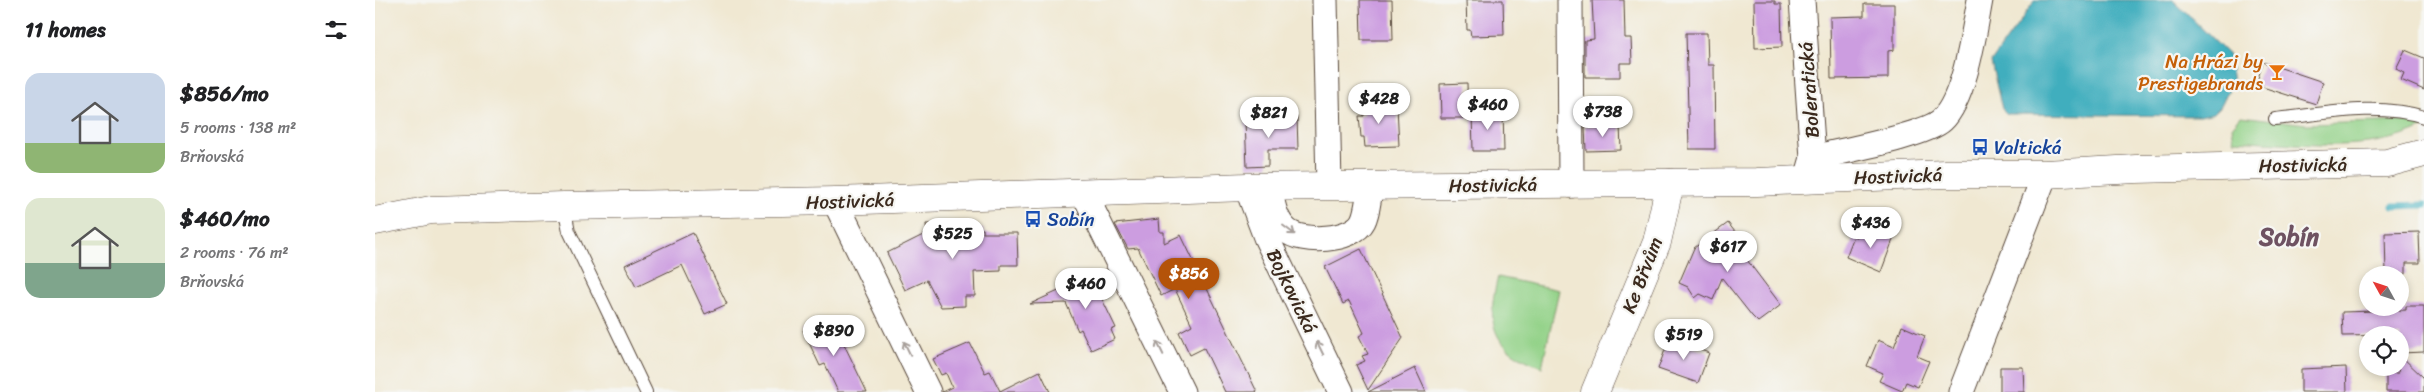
<!DOCTYPE html>
<html lang="en">
<head>
<meta charset="utf-8">
<style>
	body { margin:0; font-family:Sriracha,sans-serif; background:#f2f2f2; color:#202124; height:100vh; display:flex; flex-direction:column; font-size:19px; white-space:nowrap }
	* { box-sizing:border-box; margin:0 }
	p { font-size:16px; color:#757577 }
	.icon { flex:none; width:28px; height:28px; fill:none; stroke:currentColor; stroke-width:2; stroke-linecap:round; stroke-linejoin:round }
	.map { position:relative; flex:1; overflow:hidden }
	.drawer { display:flex; flex-direction:column; background:#fff; width:375px }
	.drawer>* { flex:none }
	.needle { width:32px; rotate:310deg }
	.buttons { position:absolute; left:1984px; top:266px; display:grid; gap:10px }
	.buttons a { display:grid; place-items:center; width:50px; height:50px; border-radius:50%; background:#fff; box-shadow:0 2px 8px #0003; font-size:25px }
	.price { position:absolute; translate:-50% -42px; padding:0 11px; border-radius:18px; background:#fff; color:#222; font-size:16px; line-height:32px; filter:drop-shadow(0 1px 2px #0008) }
	.price::after { content:''; position:absolute; left:50%; top:30px; width:15px; height:11px; margin-left:-8px; background:inherit; clip-path:polygon(0 0,100% 0,50% 100%) }
	.price.active { background:#b45309; color:#fff }
	ul { padding:0; list-style:none }
	li { display:flex; align-items:center; gap:15px; height:125px; padding:0 25px }
	li span { display:grid; place-items:center; flex:none; width:140px; height:100px; border-radius:15px; color:#555 }
	li>.icon { margin-inline-start:auto }
	span .icon { width:60px; height:60px; fill:#fffc; stroke-width:1 }
	li b { font-size:21px }
	h2 { display:flex; justify-content:space-between; align-items:center; height:60px; padding:0 25px; font-size:21px }
	main { display:flex; flex:1; min-height:0 }
	.map>svg:first-child { display:block }
	.green { fill:#93d288; stroke:#677e53 }
	.water { fill:#40aebe; stroke:#3e6c6e }
	.lines { fill:none; stroke-linecap:round; stroke-linejoin:round }
	.stream { stroke:#40aebe; stroke-width:7 }
	.building { fill:#cc9de0 }
	.service-casing { stroke:#564639; stroke-width:14 }
	.minor-casing { stroke:#564639; stroke-width:27 }
	.tertiary-casing { stroke:#564639; stroke-width:29 }
	.service { stroke:#fff; stroke-width:12 }
	.minor { stroke:#fff; stroke-width:25 }
	.tertiary { stroke:#fff; stroke-width:28 }
	.oneway { stroke:#a79f9a }
	.labels { text-anchor:middle; dominant-baseline:central; stroke-width:4.5; stroke-linejoin:round; paint-order:stroke }
	.food-label { font-size:19px; fill:#c56008; stroke:#f6f6f2; text-anchor:end }
	.street-label { font-size:19px; fill:#3b2a1e; stroke:#f6f6f2 }
	.transit-label { font-size:19px; fill:#164399; stroke:#f6f6f2; text-anchor:start }
	.district-label { font-size:24px; font-weight:bold; fill:#6e5262; stroke:#f6f6f2 }
</style>
</head>
<body>
<main>
<section class="drawer">
<h2>11 homes<svg class="icon" aria-label="filters" viewBox="0 0 24 24"><path d="M4 7h16M4 17h16"/><circle cx="9" cy="7" r="2"/><circle cx="15" cy="17" r="2"/></svg></h2>
<ul>
<li><span style="background:linear-gradient(#c9d6e8 70%,#8fb573 0)"><svg class="icon" aria-label="home" viewBox="0 0 24 24"><path d="M3 11l9-7 9 7M6 9v11h12V9"/></svg></span><div><b>$856/mo</b><p>5 rooms · 138 m²</p><p>Brňovská</p></div></li>
<li><span style="background:linear-gradient(#dfe7d0 65%,#7fa58c 0)"><svg class="icon" aria-label="home" viewBox="0 0 24 24"><path d="M3 11l9-7 9 7M6 9v11h12V9"/></svg></span><div><b>$460/mo</b><p>2 rooms · 76 m²</p><p>Brňovská</p></div></li>
</ul>
</section>
<div class="map">
<svg width="2049" height="392" viewBox="0 0 2049 392">
	<rect width="100%" height="100%" fill="#f6f6f2"/>
	<filter id="ink" filterUnits="userSpaceOnUse"><feTurbulence type="fractalNoise" baseFrequency=".02" numOctaves="2"/><feDisplacementMap in="SourceGraphic" scale="10" xChannelSelector="R" yChannelSelector="G"/><feConvolveMatrix kernelMatrix="1 2 1 2 8 2 1 2 1" color-interpolation-filters="sRGB"/></filter>
	<filter id="wash" filterUnits="userSpaceOnUse"><feTurbulence type="fractalNoise" baseFrequency=".0096" numOctaves="4" result="noise"/><feDisplacementMap in="SourceGraphic" scale="20" xChannelSelector="R" yChannelSelector="G"/><feGaussianBlur stdDeviation="1.12" result="paint"/><feColorMatrix in="noise" values="0 0 0 0 0 0 0 0 0 0 0 0 0 0 0 0 0 1.4 0 .05"/><feComposite in="paint" operator="in"/></filter>
	<g filter="url(#wash)">
		<rect width="100%" height="100%" fill="#f0e8d2"/>
		<g class="green">
			<path d="M1866,116L1931,124L2042,121L2049,127C1995,155 1918,143 1859,140L1857,127Z"/>
			<path d="M1123,277L1184,290L1167,367C1118,349 1110,326 1123,277Z"/>
		</g>
		<path class="water" d="M1660,0H1798L1854,55L1858,82L1845,107L1839,113L1825,116L1632,114L1627,109L1616,62Z"/>
		<g class="lines">
			<path class="stream" d="M2018,206L2049,205"/>
		</g>
		<g id="blocks">
			<g class="building">
				<path d="M985,0H1017L1018,40H986Z"/>
				<path d="M1091,0H1128L1129,35L1096,36L1095,30H1092Z"/>
				<path d="M1217,0H1249L1250,38H1256L1257,63H1245V77H1210V40L1219,39Z"/>
				<path d="M1379,1H1400V4H1406L1407,47L1380,48Z"/>
				<path d="M1489,4H1519V50L1513,51V78L1456,79L1455,17L1489,16Z"/>
				<path d="M1311,33H1332L1333,65H1339L1340,149H1314Z"/>
				<path d="M2030,50L2049,58V90L2026,80L2029,73L2021,69Z"/>
				<path d="M1888,62L1948,82L1941,104L1881,85Z"/>
				<path d="M1092,83L1093,118H1066L1065,84Z"/>
				<path d="M988,100H1008V106H1022L1024,146L990,147L989,137H986L984,116H989Z"/>
				<path d="M1128,111L1129,151H1098L1097,112Z"/>
				<path d="M922,117L923,149H893V166L872,167L870,122L891,121L890,118Z"/>
				<path d="M1245,125L1246,150L1211,151L1210,126Z"/>
				<path d="M784,219L785,232H789V243L806,235L882,392H850L829,348L815,355L804,332L817,325L800,289L786,296L763,248L753,249L740,224Z"/>
				<path d="M1353,223L1375,251L1369,256L1406,305L1383,322L1377,316L1347,278L1338,300L1325,294L1320,298L1313,287L1304,283L1319,248Z"/>
				<path d="M551,224H587V230L608,229V233H642L643,265H626V271L599,272L600,296H590V306L566,307L552,280L530,290L512,253L552,233Z"/>
				<path d="M1493,227L1519,237L1506,272L1471,257L1479,236L1482,237L1485,230L1491,232Z"/>
				<path d="M2044,232L2045,263H2031V274H2011L2010,233Z"/>
				<path d="M318,233L352,304L330,314L307,265L261,287L250,265Z"/>
				<path d="M986,249L1028,338L993,390L981,365L990,361L987,356L993,354L984,336L989,333L974,301L968,304L950,267Z"/>
				<path d="M714,272L741,328L736,330L740,339L716,350L706,329L703,331L691,303L655,304L690,288L689,285Z"/>
				<path d="M2031,306H2049V352L2025,353V335L1968,336L1967,312L2031,310Z"/>
				<path d="M453,318L463,339L466,338L492,392H463L450,364L445,366L428,330Z"/>
				<path d="M1527,326L1550,336L1542,356L1554,361L1543,387L1531,382L1527,391L1504,381L1508,373L1492,366L1503,340L1519,347Z"/>
				<path d="M1294,339L1334,353L1323,383L1283,369Z"/>
				<path d="M595,343L610,373L615,371L625,391L665,371L675,392H567L577,387L571,373L566,375L558,359Z"/>
				<path d="M2025,355L2049,378V392H2011V373H2023Z"/>
				<path d="M1625,367H1648L1649,392H1625Z"/>
				<path d="M1971,367L1972,392H1926V369Z"/>
				<path d="M1040,368L1051,392H993Z"/>
			</g>
		</g>
	</g>
	<g filter="url(#ink)">
		<use href="#blocks" fill-opacity="0" stroke="#564639" stroke-width="1"/>
		<g class="lines">
			<g class="service-casing">
				<g id="service">
					<path d="M1900,119C1949,114 2001,102 2049,117"/>
					<path d="M189,206L194,231L271,392"/>
				</g>
			</g>
			<g class="minor-casing">
				<g id="minor">
					<path d="M950,0L954,186"/>
					<path d="M1195,0L1196,185"/>
					<path d="M1427,0L1438,158L1434,172"/>
					<path d="M1438,158C1465,151 1550,136 1567,120C1590,98 1599,32 1605,0"/>
					<path d="M872,187L891,237L966,392"/>
					<path d="M894,187C897,201 899,219 911,230C926,244 978,241 988,221C993,211 993,197 996,187"/>
					<path d="M709,193L807,392"/>
					<path d="M460,201L553,392"/>
					<path d="M1586,392L1670,174"/>
				</g>
			</g>
			<g class="tertiary-casing">
				<g id="tertiary">
					<path d="M0,221L56,210L189,206L460,201L872,187L1382,182L1570,174H1670L1761,169L2012,163L2049,153"/>
					<path d="M1220,392L1282,242L1295,183"/>
				</g>
			</g>
			<use href="#service" class="service"/>
			<use href="#minor" class="minor"/>
			<use href="#tertiary" class="tertiary"/>
		</g>
		<defs><path id="oneway-shaft" d="M-6 0H5M1.5-3L5.5 0L1.5 3" fill="none" stroke-width="1.6" stroke-linecap="round" stroke-linejoin="round" transform="scale(1.25)"/></defs>
		<g class="oneway">
			<use href="#oneway-shaft" transform="translate(914 230) rotate(37)"/>
			<use href="#oneway-shaft" transform="translate(532 348) rotate(-116)"/>
			<use href="#oneway-shaft" transform="translate(785 348) rotate(-116)"/>
			<use href="#oneway-shaft" transform="translate(945 348) rotate(-116)"/>
		</g>
	</g>
	<defs>
		<g id="bar-bare" transform="scale(1.35)"><path d="M-6-5H6L.8 .8V4.5H3.5V6h-7V4.5H-.8V.8Z" fill="#e8710a" stroke="#f6f6f2" stroke-width="2.5" paint-order="stroke"/></g>
		<g id="bus-bare" transform="scale(1.35)"><path d="M-5-6H5V4H4V6H2V4H-2V6H-4V4H-5ZM-3.5-4V0h7V-4ZM-3.5 1.2v1.5H-2V1.2ZM2 1.2v1.5H3.5V1.2Z" fill="#1a4fb4" stroke="#f6f6f2" stroke-width="2.5" paint-order="stroke"/></g>
	</defs>
	<g fill-rule="evenodd">
		<use href="#bar-bare" x="1902" y="72"/>
		<use href="#bus-bare" x="1605" y="147"/>
		<use href="#bus-bare" x="658" y="219"/>
	</g>
	<g class="labels">
		<g class="food-label">
			<text x="1888" y="61">Na Hrázi by<tspan x="1888" dy="22">Prestigebrands</tspan></text>
		</g>
		<g class="street-label">
			<text transform="translate(1434 90) rotate(-94)">Boleratická</text>
			<text transform="translate(1928 165) rotate(-1)">Hostivická</text>
			<text transform="translate(1523 176) rotate(-2)">Hostivická</text>
			<text transform="translate(1118 185) rotate(-1)">Hostivická</text>
			<text transform="translate(475 201) rotate(-2)">Hostivická</text>
			<text transform="translate(1267 275) rotate(-69)">Ke Břvům</text>
			<text transform="translate(917 291) rotate(64)">Bojkovická</text>
		</g>
		<g class="transit-label">
			<text x="1619" y="147">Valtická</text>
			<text x="672" y="219">Sobín</text>
		</g>
		<g class="district-label">
			<text x="1914" y="237">Sobín</text>
		</g>
	</g>
</svg>
<div class="buttons">
<a><svg class="needle" viewBox="-14 -14 28 28"><path d="M0-13l5 13h-10z" fill="#e53935"/><path d="M0 13l5-13h-10z" fill="#757577"/></svg></a>
<a><svg class="icon" aria-label="locate" viewBox="0 0 24 24"><circle cx="12" cy="12" r="6"/><path d="M12 2v4M12 18v4M2 12h4M18 12h4"/></svg></a>
</div>
<b class="price" style="left:1004px;top:125px">$428</b>
<b class="price" style="left:1113px;top:131px">$460</b>
<b class="price" style="left:1228px;top:138px">$738</b>
<b class="price" style="left:894px;top:139px">$821</b>
<b class="price" style="left:1496px;top:249px">$436</b>
<b class="price" style="left:578px;top:260px">$525</b>
<b class="price" style="left:1353px;top:273px">$617</b>
<b class="price active" style="left:814px;top:300px">$856</b>
<b class="price" style="left:711px;top:310px">$460</b>
<b class="price" style="left:459px;top:357px">$890</b>
<b class="price" style="left:1309px;top:361px">$519</b>
</div>
</main>
</body>
</html>
